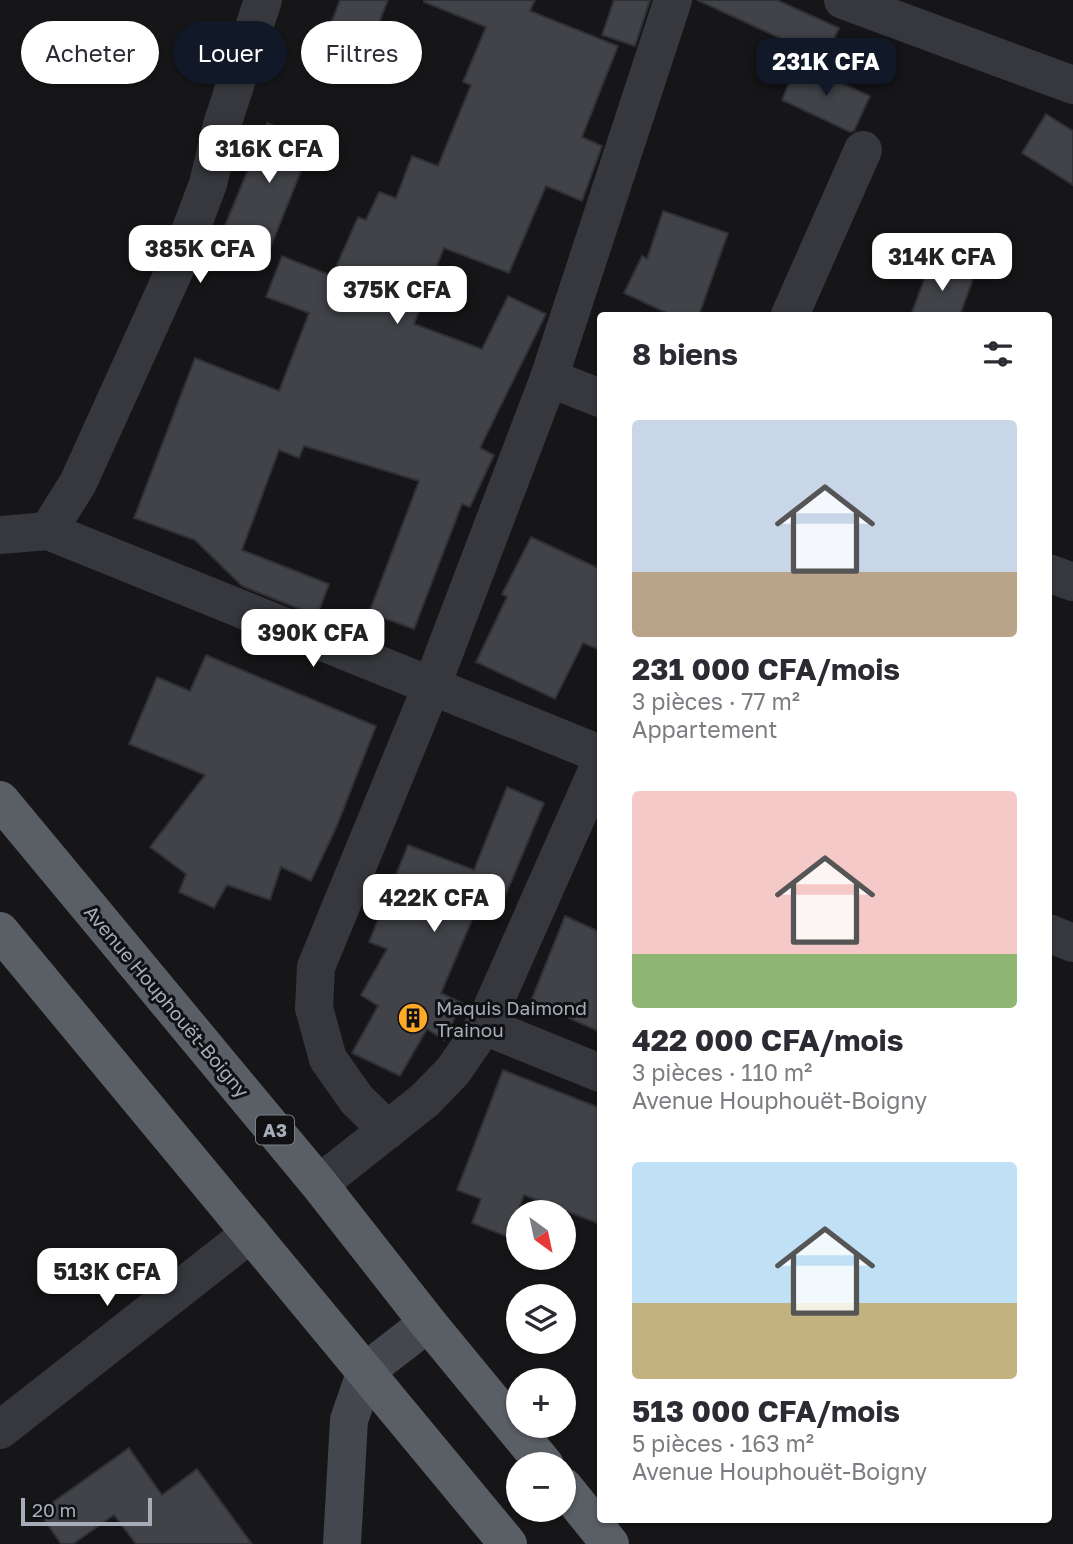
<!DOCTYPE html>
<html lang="fr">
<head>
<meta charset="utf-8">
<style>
	body { margin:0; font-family:"Golos Text",sans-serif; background:#f7f7f7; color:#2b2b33; height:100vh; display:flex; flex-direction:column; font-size:26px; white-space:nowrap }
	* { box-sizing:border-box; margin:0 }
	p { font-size:23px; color:#7c7c81 }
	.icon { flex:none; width:38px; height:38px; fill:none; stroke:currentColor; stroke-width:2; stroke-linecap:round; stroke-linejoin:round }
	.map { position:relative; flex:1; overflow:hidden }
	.sheet { position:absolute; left:597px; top:312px; width:455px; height:1211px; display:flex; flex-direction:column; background:#fff; border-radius:7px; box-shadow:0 2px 5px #0004 }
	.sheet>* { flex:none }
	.top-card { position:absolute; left:21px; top:21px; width:471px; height:63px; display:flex; gap:14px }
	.needle { width:46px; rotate:147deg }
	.controls { position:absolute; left:506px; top:1200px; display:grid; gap:14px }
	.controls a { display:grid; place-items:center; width:70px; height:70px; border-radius:50%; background:#fff; box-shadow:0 2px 5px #0004; font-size:35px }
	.scale { position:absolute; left:21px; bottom:18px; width:131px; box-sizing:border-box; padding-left:7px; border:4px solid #a6adb9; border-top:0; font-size:19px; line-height:24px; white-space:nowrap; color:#a6adb9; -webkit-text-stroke:5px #111113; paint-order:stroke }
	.price { position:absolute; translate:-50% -60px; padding:0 16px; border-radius:14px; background:#fff; color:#222; font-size:23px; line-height:46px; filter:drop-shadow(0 2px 4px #0008) }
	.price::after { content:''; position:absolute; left:50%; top:42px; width:21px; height:16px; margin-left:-10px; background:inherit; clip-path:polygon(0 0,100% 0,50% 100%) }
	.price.selected { background:#111827; color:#fff }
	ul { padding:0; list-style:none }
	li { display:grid; align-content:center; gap:14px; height:371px; padding:0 35px }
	li span { display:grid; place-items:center; height:217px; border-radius:7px; color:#555 }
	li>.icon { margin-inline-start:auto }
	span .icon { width:126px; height:126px; fill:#fffc; stroke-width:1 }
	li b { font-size:30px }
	h2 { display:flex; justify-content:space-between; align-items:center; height:84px; padding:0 35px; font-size:30px }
	.chip { padding:0 24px; border-radius:32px; background:#fff; box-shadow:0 2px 5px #0004; font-size:24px; line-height:63px }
	.chip.selected { background:#111827; color:#fff }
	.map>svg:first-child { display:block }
	.building { fill:#414348; stroke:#2f3034; stroke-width:2 }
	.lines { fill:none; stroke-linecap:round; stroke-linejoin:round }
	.minor { stroke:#36383d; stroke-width:38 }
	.secondary { stroke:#44474d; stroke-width:38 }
	.trunk { stroke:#5a5e65; stroke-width:38 }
	.labels { text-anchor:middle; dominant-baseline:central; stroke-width:6; stroke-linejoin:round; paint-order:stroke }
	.shield { fill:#111113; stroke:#797e87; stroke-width:2 }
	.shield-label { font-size:18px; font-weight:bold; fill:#a6adb9 }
	.street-label { font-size:19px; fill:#a6adb9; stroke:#111113 }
	.poi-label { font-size:19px; fill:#a6adb9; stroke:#111113; text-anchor:start }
</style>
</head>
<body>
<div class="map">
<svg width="1073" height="1544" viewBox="0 0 1073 1544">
	<rect width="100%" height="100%" fill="#161618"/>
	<g class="building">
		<path d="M340,0H388L358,76L325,64L338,29L330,26Z"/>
		<path d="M424,0H535L530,11L618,46L582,137L602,146L582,201L546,186L509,273L444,248L414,324L482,349L508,296L546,314L480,448L494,455L470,507L462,504L414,629L369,613L419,481L304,446L299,458L279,450L242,550L329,584L317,616L242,586L195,540L134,518L195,358L279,391L309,313L266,297L282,256L332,276L358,217L366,220L379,192L396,198L412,156L438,166L471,85L463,82L486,27L424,2Z"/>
		<path d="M614,0H650L635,46L602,35Z"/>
		<path d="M697,0H777L839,28L825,59Z"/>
		<path d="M797,63L870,96L854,131L850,132L782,100Z"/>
		<path d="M1046,114L1073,131V185L1022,153Z"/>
		<path d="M267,123L313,141L271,246L224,228Z"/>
		<path d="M663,211L728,233L699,315H671L624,293L642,256L647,259Z"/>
		<path d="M930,264L973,279L960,315H911Z"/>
		<path d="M531,537L600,569V650L583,643L555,699L476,662L507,597L502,594Z"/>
		<path d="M206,655L376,726L336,828L311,881L281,867L270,900L227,885L214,908L179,892L186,874L150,847L205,775L129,744L157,677L190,691Z"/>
		<path d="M507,787L544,803L504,899L483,894L441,993L462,1003L444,1040L427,1029L400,1076L352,1053L378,1006L361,995L387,949L369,942L408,845L474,870Z"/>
		<path d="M565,916L600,932V1032L531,1001Z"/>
		<path d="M503,1070L600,1108V1224L524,1195L508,1237L472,1223L481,1199L457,1190Z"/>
		<path d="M129,1448L162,1495L197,1469L252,1544H136L114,1515L73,1544H61L39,1512Z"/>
	</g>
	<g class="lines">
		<g class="minor">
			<path d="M843,0L1073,85"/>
			<path d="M790,315L863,150"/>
			<path d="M549,378L600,398"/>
			<path d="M48,531L78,483L180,258L208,184L222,125L263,0"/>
			<path d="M0,535L48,531L600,754"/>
			<path d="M1048,573L1073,582"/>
			<path d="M1048,933L1073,943"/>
			<path d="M484,1026L600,1073"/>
			<path d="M388,1130L357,1100L328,1059L314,1008L316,967L432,685L549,378L673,0"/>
			<path d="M319,1184L425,1100L453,1071L484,1026L600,764"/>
			<path d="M0,1430L251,1233"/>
		</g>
		<path class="secondary" d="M342,1544L349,1420L366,1371L428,1323"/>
		<g class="trunk">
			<path d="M0,800L319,1184L428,1323L545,1465"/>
			<path d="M0,931L508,1544"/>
			<path d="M564,1487L610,1544"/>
		</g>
	</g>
	<defs>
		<g id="building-disc" transform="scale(1.575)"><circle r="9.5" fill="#ffaa26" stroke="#111113"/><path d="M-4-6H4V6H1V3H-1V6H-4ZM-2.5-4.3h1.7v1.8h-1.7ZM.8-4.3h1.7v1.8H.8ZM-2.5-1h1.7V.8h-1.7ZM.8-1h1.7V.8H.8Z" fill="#111"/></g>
	</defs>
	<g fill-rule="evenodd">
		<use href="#building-disc" x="413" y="1018"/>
	</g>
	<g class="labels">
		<rect class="shield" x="256" y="1115.5" width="38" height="29" rx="5"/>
		<g class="shield-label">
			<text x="275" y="1130">A3</text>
		</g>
		<g class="street-label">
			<text transform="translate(167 1001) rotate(50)">Avenue Houphouët-Boigny</text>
		</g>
		<g class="poi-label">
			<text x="436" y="1007">Maquis Daimond<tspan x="436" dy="22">Trainou</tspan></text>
		</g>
	</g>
</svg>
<div class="controls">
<a><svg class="needle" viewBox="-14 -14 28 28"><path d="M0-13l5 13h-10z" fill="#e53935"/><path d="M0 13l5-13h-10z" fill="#7c7c81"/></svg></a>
<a><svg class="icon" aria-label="layers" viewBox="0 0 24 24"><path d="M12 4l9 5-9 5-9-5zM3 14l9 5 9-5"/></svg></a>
<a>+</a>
<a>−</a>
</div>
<div class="scale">20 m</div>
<b class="price selected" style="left:826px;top:98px">231K CFA</b>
<b class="price" style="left:269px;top:185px">316K CFA</b>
<b class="price" style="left:200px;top:285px">385K CFA</b>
<b class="price" style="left:942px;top:293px">314K CFA</b>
<b class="price" style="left:397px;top:326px">375K CFA</b>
<b class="price" style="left:313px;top:669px">390K CFA</b>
<b class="price" style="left:434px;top:934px">422K CFA</b>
<b class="price" style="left:107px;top:1308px">513K CFA</b>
<div class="top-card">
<a class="chip">Acheter</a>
<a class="chip selected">Louer</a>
<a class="chip">Filtres</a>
</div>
<section class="sheet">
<h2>8 biens<svg class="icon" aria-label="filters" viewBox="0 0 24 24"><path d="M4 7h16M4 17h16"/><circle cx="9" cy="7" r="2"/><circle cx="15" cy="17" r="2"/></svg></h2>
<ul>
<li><span style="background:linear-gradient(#c9d6e8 70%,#b9a48a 0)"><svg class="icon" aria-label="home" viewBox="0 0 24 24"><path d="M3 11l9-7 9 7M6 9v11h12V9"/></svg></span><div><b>231 000 CFA/mois</b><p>3 pièces · 77 m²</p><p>Appartement</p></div></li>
<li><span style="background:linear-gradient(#f6c9c9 75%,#8fb573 0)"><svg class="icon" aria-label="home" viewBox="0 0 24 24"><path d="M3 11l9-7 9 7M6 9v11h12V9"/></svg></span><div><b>422 000 CFA/mois</b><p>3 pièces · 110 m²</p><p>Avenue Houphouët-Boigny</p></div></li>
<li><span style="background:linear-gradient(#bfe0f5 65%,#c2b280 0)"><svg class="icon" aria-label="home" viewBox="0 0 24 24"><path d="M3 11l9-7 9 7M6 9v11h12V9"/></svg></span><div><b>513 000 CFA/mois</b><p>5 pièces · 163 m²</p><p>Avenue Houphouët-Boigny</p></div></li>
</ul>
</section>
</div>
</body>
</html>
